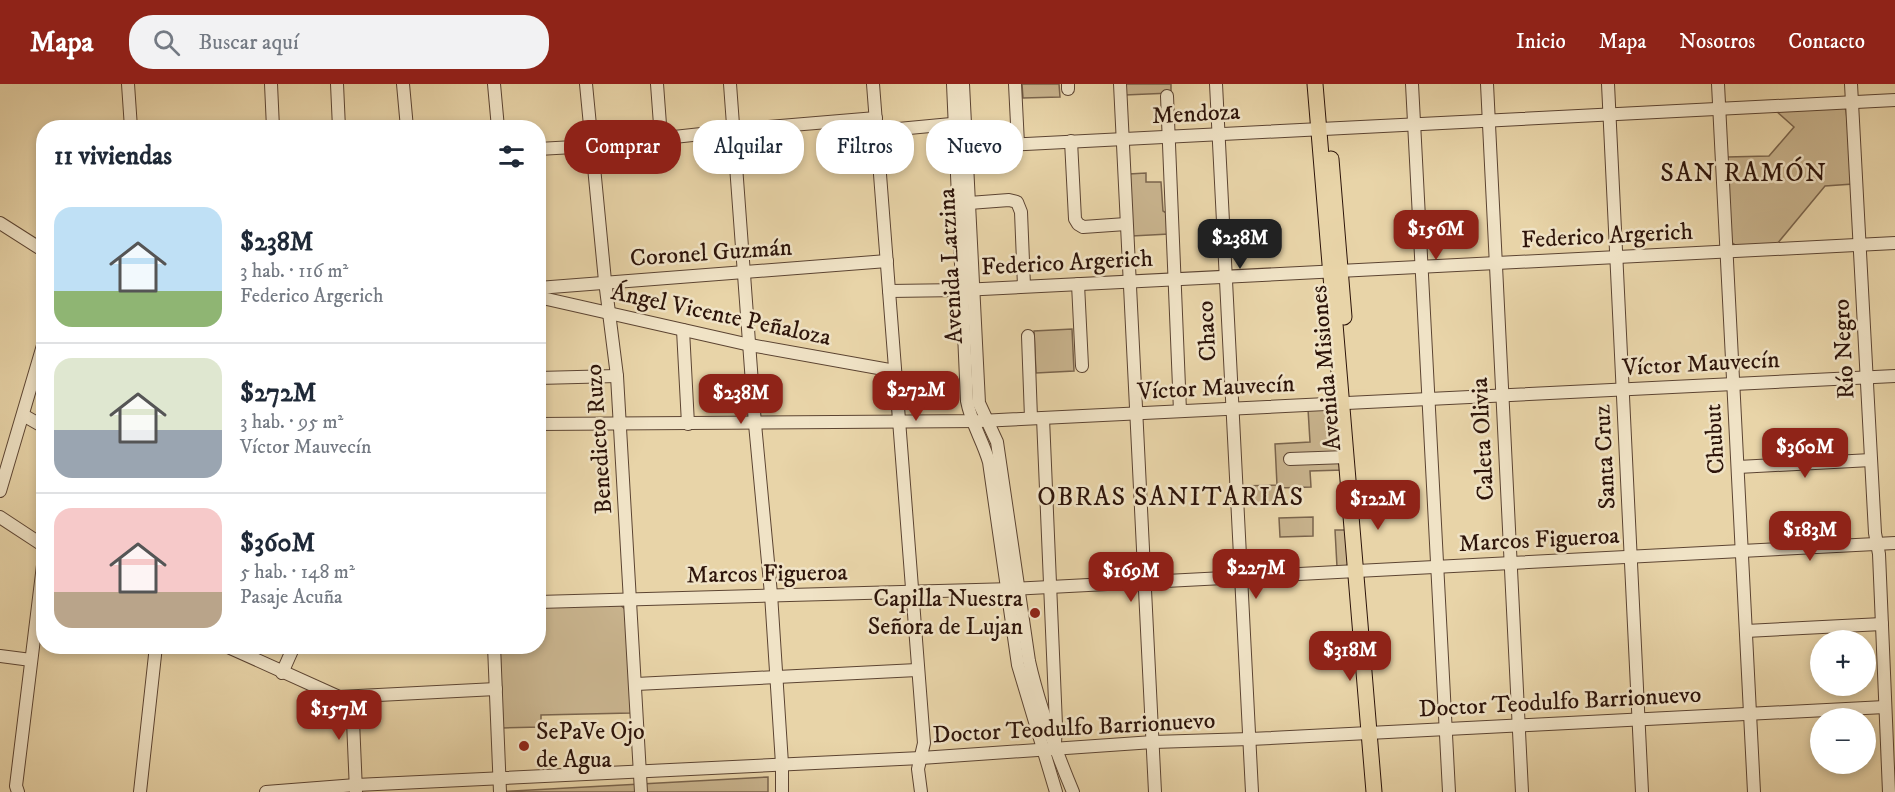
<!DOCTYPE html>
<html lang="es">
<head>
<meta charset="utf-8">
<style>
	body { margin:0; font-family:"IM FELL DW Pica",serif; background:#f2f2f3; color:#1f2937; height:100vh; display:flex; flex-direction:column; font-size:22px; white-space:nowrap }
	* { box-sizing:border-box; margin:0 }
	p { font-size:20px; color:#747a83 }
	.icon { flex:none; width:33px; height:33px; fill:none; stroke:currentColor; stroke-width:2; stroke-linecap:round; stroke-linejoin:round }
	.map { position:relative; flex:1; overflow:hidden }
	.drawer { position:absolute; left:36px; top:36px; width:510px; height:534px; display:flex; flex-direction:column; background:#fff; border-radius:24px; box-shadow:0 3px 9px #0003 }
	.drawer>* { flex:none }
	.hud { position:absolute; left:564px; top:36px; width:570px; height:54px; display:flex; gap:12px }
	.buttons { position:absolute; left:1810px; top:546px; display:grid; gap:12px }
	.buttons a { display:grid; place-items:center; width:66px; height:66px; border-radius:50%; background:#fff; box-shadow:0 3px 9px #0003; font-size:30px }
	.price { position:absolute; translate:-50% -51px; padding:0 14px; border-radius:12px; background:#8f2418; color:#fff; font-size:20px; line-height:39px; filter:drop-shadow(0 2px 3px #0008) }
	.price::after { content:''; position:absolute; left:50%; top:36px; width:18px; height:14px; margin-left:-9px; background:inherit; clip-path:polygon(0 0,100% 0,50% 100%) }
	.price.on { background:#222; color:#fff }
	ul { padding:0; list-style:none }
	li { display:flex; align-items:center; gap:18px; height:150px; padding:0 18px }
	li+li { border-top:2px solid #e0e1e3 }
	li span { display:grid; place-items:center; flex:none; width:168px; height:120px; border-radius:18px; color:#555 }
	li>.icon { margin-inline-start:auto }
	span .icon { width:72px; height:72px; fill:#fffc; stroke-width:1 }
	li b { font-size:26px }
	h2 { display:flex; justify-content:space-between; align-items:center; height:72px; padding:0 18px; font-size:26px }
	.tag { padding:0 21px; border-radius:24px; background:#fff; box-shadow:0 3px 9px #0003; font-size:21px; line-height:54px }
	.tag.on { background:#8f2418; color:#fff }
	header { display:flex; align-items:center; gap:36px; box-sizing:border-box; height:84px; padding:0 30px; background:#8f2418; color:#fff }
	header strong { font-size:28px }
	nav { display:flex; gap:33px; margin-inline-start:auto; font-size:21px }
	.search { width:420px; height:54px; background:#f2f2f3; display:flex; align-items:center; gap:15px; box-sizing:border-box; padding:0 21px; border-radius:24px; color:#747a83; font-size:22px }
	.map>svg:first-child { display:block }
	.green { fill:#c8b38d; stroke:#7a644c; stroke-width:1.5 }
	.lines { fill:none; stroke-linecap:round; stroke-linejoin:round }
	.minor-casing { stroke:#5c4432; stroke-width:14 }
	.major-casing { stroke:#2d140a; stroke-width:17 }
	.minor { stroke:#f0e3c6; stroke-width:12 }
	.major { stroke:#e8d4a8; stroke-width:15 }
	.poi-dot { fill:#8f2418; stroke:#f0e3c6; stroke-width:2 }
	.labels { text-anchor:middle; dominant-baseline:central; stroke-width:5; stroke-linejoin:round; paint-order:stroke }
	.street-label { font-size:24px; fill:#2d140a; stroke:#f0e3c6 }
	.poi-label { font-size:24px; fill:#2d140a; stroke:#f0e3c6; text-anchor:end }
	.neighbourhood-label { font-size:26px; letter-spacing:1.5px; fill:#2d140a; stroke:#f0e3c6 }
</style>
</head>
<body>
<header>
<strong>Mapa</strong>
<div class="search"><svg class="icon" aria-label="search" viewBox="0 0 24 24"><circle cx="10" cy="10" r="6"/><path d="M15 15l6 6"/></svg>Buscar aquí</div>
<nav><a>Inicio</a><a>Mapa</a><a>Nosotros</a><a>Contacto</a></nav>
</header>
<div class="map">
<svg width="1895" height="708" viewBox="0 0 1895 708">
	<rect width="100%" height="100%" fill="#e8d4a8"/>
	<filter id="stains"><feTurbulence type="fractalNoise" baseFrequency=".00333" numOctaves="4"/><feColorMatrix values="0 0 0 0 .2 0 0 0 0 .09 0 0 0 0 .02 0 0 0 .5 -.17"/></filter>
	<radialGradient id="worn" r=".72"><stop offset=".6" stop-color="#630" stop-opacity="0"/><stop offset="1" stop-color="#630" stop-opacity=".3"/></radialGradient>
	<g class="green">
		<path d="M1022,0H1059L1060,13L1023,14Z"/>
		<path d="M1124,0H1171V9L1125,11Z"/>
		<path d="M1841,23L1846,25L1853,100L1825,102L1777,160L1737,162L1731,158L1727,73L1769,72L1794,43L1775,26Z"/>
		<path d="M1146,89V98H1161L1163,127L1168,130L1169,150L1132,152L1129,90Z"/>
		<path d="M1072,245L1074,287L1036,289L1034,247Z"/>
		<path d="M1308,325H1336L1343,386L1310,387L1311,403L1278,404V419L1240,421V402L1277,401L1275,360L1310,358Z"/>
		<path d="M1313,433V452L1280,453L1279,434Z"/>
		<path d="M1335,446H1348L1350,481L1337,483Z"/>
		<path d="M619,520L625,525L631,629L541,631V643L503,644L500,563L538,562L539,523Z"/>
		<path d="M768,693V708H494Z"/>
	</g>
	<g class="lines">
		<g class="minor-casing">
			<g id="minor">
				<path d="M128,0L131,44"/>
				<path d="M271,0L273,44"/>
				<path d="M337,0L339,44"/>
				<path d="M403,0L407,44"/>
				<path d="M494,0L498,44"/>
				<path d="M586,0L605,197L617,292L641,708"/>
				<path d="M657,0L661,54"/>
				<path d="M730,0L755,340L771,510L782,680V708"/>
				<path d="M873,0L924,659L918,685L921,708"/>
				<path d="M953,0L967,317C971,339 983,357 989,378L1018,581L1056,708"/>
				<path d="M963,0L979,319L997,358L1029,577C1039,622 1055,665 1073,708"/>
				<path d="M1015,0L1018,60"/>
				<path d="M1068,0V5"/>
				<path d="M1120,0L1155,708"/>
				<path d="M1216,0L1252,708"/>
				<path d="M1412,0L1449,708"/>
				<path d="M1487,0L1522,708"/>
				<path d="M1608,0L1642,708"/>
				<path d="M1718,0L1754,708"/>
				<path d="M1851,0L1875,449L1879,470L1889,708"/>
				<path d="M1167,12L1180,327"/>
				<path d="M877,47L962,39"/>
				<path d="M1071,57L1075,135L1078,140L1083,143L1126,140"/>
				<path d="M966,63L1895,16"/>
				<path d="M538,65L592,62L756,44L876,34"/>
				<path d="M969,119L1009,116L1017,118L1021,128L1024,202"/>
				<path d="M0,139L44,167"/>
				<path d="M1078,200L1082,282"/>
				<path d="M538,204L887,177"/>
				<path d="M889,207L962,206L1895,159"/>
				<path d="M538,213L750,261L895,287"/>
				<path d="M683,246L688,340"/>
				<path d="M1028,252L1031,334"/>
				<path d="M538,294L617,292"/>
				<path d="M23,331L44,343"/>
				<path d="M1043,334L1056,641L1055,659"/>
				<path d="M538,340L980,337L1895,292"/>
				<path d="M1290,375L1347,373"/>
				<path d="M1738,383L1871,376"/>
				<path d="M0,407L44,258"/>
				<path d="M0,433L44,462"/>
				<path d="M538,518L1013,505L1895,459"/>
				<path d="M1746,547L1882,540"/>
				<path d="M226,562L339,613L496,605"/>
				<path d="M494,562L500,708"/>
				<path d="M0,572L31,576"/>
				<path d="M282,589L294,562"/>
				<path d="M636,600L917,586"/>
				<path d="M352,613L356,707"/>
				<path d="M18,708L16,702L44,473"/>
				<path d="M140,708L156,562"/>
				<path d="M266,708L356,701L921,674L1153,658L1250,655L1885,623"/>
			</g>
		</g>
		<g class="major-casing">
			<g id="major">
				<path d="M1315,0L1374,708"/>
				<path d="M1331,75L1344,233"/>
			</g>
		</g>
		<use href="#minor" class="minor"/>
		<use href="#major" class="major"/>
	</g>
	<g class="poi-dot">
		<circle cx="1035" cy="529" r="6"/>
		<circle cx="524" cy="662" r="6"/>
	</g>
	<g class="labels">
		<g class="street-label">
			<text transform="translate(1196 30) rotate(-3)">Mendoza</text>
			<text transform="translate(1607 152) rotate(-3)">Federico Argerich</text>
			<text transform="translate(711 169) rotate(-4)">Coronel Guzmán</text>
			<text transform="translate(1067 179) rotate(-3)">Federico Argerich</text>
			<text transform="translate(951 182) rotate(-93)">Avenida Latzina</text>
			<text transform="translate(721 231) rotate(12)">Ángel Vicente Peñaloza</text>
			<text transform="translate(1207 247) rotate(-93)">Chaco</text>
			<text transform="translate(1844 265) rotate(-93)">Río Negro</text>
			<text transform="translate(1701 280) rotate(-3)">Víctor Mauvecín</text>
			<text transform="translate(1326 284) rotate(-95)">Avenida Misiones</text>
			<text transform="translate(1216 304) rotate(-3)">Víctor Mauvecín</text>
			<text transform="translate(599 355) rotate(-94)">Benedicto Ruzo</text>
			<text transform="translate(1483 355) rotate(-93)">Caleta Olivia</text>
			<text transform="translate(1715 355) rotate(-93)">Chubut</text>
			<text transform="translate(1605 373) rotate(-93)">Santa Cruz</text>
			<text transform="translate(1539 456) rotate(-3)">Marcos Figueroa</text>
			<text transform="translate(767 490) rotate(-1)">Marcos Figueroa</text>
			<text transform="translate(1560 618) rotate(-3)">Doctor Teodulfo Barrionuevo</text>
			<text transform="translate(1074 644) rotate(-3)">Doctor Teodulfo Barrionuevo</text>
		</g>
		<g class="poi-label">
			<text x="1023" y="515">Capilla Nuestra<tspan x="1023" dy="28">Señora de Lujan</tspan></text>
			<text x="536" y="648" text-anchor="start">SePaVe Ojo<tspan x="536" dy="28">de Agua</tspan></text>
		</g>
		<g class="neighbourhood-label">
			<text x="1744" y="89">SAN RAMÓN</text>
			<text x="1171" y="413">OBRAS SANITARIAS</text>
		</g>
	</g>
	<rect width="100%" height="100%" filter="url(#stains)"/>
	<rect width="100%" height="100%" fill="url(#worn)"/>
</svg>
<div class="buttons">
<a>+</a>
<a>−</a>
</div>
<b class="price" style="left:1436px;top:177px">$156M</b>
<b class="price on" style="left:1240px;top:186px">$238M</b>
<b class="price" style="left:916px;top:338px">$272M</b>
<b class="price" style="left:741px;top:341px">$238M</b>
<b class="price" style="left:1805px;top:395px">$360M</b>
<b class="price" style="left:1378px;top:447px">$122M</b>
<b class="price" style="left:1810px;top:478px">$183M</b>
<b class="price" style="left:1256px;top:516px">$227M</b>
<b class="price" style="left:1131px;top:519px">$169M</b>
<b class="price" style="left:1350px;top:598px">$318M</b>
<b class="price" style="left:339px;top:657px">$157M</b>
<div class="hud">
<a class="tag on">Comprar</a>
<a class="tag">Alquilar</a>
<a class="tag">Filtros</a>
<a class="tag">Nuevo</a>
</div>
<section class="drawer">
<h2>11 viviendas<svg class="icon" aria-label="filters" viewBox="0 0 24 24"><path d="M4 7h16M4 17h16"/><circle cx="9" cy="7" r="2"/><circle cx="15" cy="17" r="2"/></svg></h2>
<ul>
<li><span style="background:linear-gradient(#bfe0f5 70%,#8fb573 0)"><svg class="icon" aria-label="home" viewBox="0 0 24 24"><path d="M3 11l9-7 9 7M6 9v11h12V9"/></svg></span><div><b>$238M</b><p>3 hab. · 116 m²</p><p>Federico Argerich</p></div></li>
<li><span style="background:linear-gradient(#dfe7d0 60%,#9aa5b1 0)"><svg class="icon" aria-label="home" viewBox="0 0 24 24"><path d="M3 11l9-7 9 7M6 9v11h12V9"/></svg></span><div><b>$272M</b><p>3 hab. · 95 m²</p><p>Víctor Mauvecín</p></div></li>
<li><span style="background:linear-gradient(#f6c9c9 70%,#b9a48a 0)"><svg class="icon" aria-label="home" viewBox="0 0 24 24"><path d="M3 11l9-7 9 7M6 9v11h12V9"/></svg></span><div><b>$360M</b><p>5 hab. · 148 m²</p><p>Pasaje Acuña</p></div></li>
</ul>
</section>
</div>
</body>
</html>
